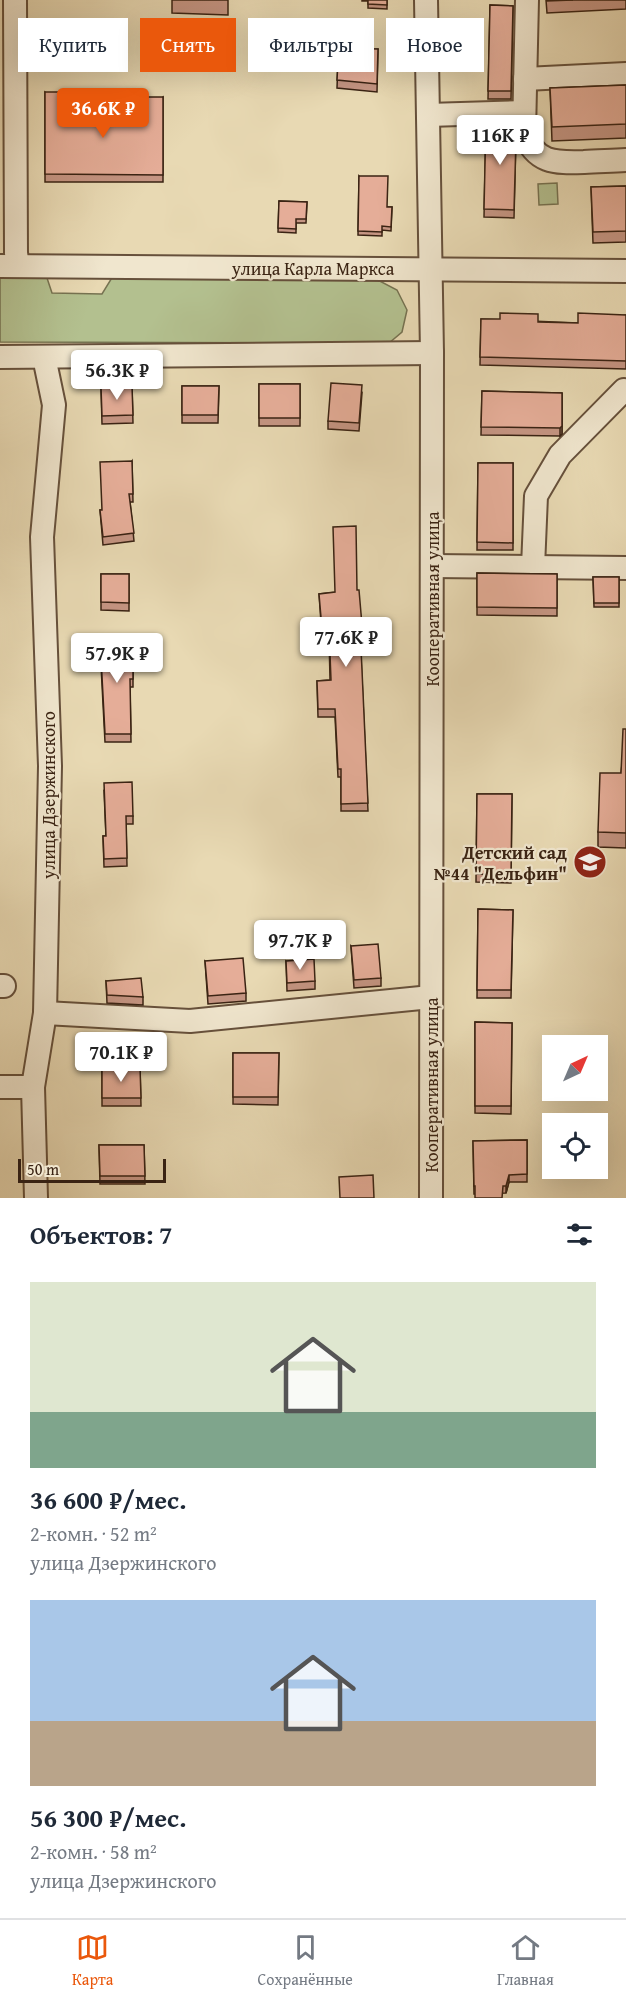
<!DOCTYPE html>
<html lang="ru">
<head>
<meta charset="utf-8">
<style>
	body { margin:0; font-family:"Gentium Book Plus",serif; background:#f2f2f3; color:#1f2937; height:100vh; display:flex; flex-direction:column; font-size:22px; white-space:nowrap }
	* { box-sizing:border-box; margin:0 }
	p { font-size:20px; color:#747a83 }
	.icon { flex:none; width:33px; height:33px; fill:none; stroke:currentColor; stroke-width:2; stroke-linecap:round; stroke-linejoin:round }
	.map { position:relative; height:1198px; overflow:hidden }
	.drawer { display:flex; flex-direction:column; background:#fff; flex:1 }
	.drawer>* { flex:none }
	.banner { position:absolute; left:18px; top:18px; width:591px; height:54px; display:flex; gap:12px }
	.needle { width:39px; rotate:44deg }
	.tools { position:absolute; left:542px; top:1035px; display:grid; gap:12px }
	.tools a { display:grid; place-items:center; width:66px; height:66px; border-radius:0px; background:#fff; box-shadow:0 6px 24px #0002; font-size:30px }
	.scale { position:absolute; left:18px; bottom:15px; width:148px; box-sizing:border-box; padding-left:6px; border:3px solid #3a2313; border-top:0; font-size:16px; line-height:21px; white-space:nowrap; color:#3a2313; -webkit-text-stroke:4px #f0e6ce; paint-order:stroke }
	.price { position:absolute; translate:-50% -51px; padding:0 14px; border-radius:6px; background:#fff; color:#222; font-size:20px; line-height:39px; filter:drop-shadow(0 2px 3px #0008) }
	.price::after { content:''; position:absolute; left:50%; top:36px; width:18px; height:14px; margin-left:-9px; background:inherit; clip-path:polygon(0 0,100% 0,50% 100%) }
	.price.active { background:#ea580c; color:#fff }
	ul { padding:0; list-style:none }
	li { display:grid; align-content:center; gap:12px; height:318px; padding:0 30px }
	li span { display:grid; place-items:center; height:186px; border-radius:0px; color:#555 }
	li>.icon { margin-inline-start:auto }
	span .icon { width:108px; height:108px; fill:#fffc; stroke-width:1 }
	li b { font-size:26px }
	h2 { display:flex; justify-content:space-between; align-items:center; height:72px; padding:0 30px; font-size:26px }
	.pill { padding:0 21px; border-radius:0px; background:#fff; box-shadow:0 6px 24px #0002; font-size:21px; line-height:54px }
	.pill.active { background:#ea580c; color:#fff }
	.menu { display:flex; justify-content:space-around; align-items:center; height:84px; border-top:2px solid #e0e1e3; background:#fff; font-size:16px; color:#747a83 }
	.menu a { display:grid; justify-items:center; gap:3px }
	.menu .active { color:#ea580c }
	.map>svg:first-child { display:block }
	.green { fill:#b3c08f; stroke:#767251; stroke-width:1.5 }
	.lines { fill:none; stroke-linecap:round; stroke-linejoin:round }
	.minor-casing { stroke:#66503b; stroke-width:26 }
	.minor { stroke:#f0e6ce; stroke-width:22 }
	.wall { fill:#c59583; stroke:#3a2313; stroke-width:1.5 }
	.shaded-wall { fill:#a0796a; stroke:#3a2313; stroke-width:1.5 }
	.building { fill:#e5ad98; stroke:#3a2313; stroke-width:1.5 }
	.labels { text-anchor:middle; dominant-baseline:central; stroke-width:4.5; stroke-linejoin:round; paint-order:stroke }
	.street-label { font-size:18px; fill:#3a2313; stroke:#f0e6ce }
	.poi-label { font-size:18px; font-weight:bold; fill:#3a2313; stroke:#f0e6ce; text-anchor:end }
</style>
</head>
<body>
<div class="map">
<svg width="626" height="1198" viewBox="0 0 626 1198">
	<rect width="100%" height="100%" fill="#e8d9b3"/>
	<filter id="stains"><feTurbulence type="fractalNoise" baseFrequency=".00333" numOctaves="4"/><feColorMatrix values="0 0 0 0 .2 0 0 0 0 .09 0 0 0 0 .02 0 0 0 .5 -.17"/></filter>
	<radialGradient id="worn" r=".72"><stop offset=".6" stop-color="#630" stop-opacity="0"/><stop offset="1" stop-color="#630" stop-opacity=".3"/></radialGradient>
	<g class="green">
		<path d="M557,183L558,204L539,205L538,184Z"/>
		<path d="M0,275H46L52,293L102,294L113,276L374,278L397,290L407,310L402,332L389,343L0,342Z"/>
	</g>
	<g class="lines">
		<g class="minor-casing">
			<g id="minor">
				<path d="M15,0L16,253L18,266"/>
				<path d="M426,0L432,353L431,1198"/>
				<path d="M527,0L524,132C535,163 554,163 584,162C598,161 612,161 626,160"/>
				<path d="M525,79L626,74"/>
				<path d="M428,115L524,112"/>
				<path d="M0,266L626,271"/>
				<path d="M0,357L432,353"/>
				<path d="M432,566L626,568"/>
				<path d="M533,567L536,496L560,455L624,390"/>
				<path d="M0,986H4"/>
				<path d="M45,1013L190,1021L431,997"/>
				<path d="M0,1087H33"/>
				<path d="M36,1198L33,1087L45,1013L50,766L42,537L54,405L44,357"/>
			</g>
		</g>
		<use href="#minor" class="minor"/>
	</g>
	<g class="wall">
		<path d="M172,0H228V15L172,13Z"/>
		<path d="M362,0H387V9L368,8V1H362Z"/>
		<path d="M546,0H626V9L547,13Z"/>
		<path d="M490,5L513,6L511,99H488Z"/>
		<path d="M378,49L377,92L337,88L338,61H341L345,53Z"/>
		<path d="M626,85V138L552,141L550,88Z"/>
		<path d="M45,92L82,122H133L163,97V182H45Z"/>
		<path d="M486,121L516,139L514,218L484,217Z"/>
		<path d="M359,176L387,207H392L391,231L382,230V236L358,235Z"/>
		<path d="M626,186V242L593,243L591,187Z"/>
		<path d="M279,201L307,202L306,223H296V233L278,232Z"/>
		<path d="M626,315V369L480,365L481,319L578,323Z"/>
		<rect x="259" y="384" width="41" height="42"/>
		<path d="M132,386L133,423L102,424L101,387Z"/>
		<path d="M182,386H219L218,423H182Z"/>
		<path d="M482,391L562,393V434L560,436L481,435Z"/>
		<path d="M362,393L359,431L328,429V421Z"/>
		<path d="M132,461L133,502H130L134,541L103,545L100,510H102Z"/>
		<path d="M478,463H513V550H477Z"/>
		<path d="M477,573L557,574V616L477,615Z"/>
		<path d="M101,574H129V611L101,610Z"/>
		<path d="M593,577H619V607H594Z"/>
		<path d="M357,590L362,625V633L360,634L368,811H341V777H338L335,717H318L317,681L330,680L329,636L322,637L319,594Z"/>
		<path d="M133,638V687H130L131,742H105L100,646Z"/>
		<path d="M626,729V848L598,847V832L621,773Z"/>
		<path d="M104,791L133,816V824H126L127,866L104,867L103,836H106Z"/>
		<path d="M477,794H512L511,883L476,882Z"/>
		<path d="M478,909L513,910L511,998H477Z"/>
		<path d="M351,946L381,978V986L354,988Z"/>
		<path d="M205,961L246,993V1001L208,1004Z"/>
		<path d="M286,961L315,981V989L287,991Z"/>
		<path d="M106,981L143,997V1005L107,1003Z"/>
		<path d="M475,1022L512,1023L511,1114L475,1113Z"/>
		<path d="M233,1053H279L278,1105L233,1104Z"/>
		<path d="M140,1067L141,1106H102V1068Z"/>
		<path d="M527,1140V1182H509L506,1193L474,1194L473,1141Z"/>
		<path d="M99,1145H144L145,1184H100Z"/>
	</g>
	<g class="shaded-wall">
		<path d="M562,393V434L560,436V428Z"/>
		<path d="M509,1175V1182L506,1193V1186Z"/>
	</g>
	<g class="building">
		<path d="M368,0H387V5L368,4Z"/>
		<path d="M547,0H573L547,1Z"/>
		<path d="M490,5L513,6L511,91H488Z"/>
		<path d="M345,48L378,49L377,84L337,80L338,61H341V53H345Z"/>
		<path d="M626,85V124L552,127L550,88Z"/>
		<path d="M45,92H82V122H133V97H163V175L45,174Z"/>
		<path d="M486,121L511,122L516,139L514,210L484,209Z"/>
		<path d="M359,176H388L387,207H392L391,227L382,226V232L358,231Z"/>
		<path d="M626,186V231L593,232L591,187Z"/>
		<path d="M279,201L307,202L306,219H296V229L278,228Z"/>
		<path d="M500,313L538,314V322L578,323V313L626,315V361L480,357L481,319H500Z"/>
		<path d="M331,383L362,385L359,423L328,421Z"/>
		<rect x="259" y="384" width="41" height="34"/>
		<path d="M132,386L133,415L102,416L101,387Z"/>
		<path d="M182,386H219L218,415H182Z"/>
		<path d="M482,391L562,393V426L560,428L481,427Z"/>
		<path d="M132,461L133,494H129L134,533L103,537L100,510H102L100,462Z"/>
		<path d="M478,463H513V543L477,542Z"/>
		<path d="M356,526L357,590H359L362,625L360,626L368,803L341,804V769H338L335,709H318L317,681L331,680L329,628L322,629L319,594L335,592L333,527Z"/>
		<path d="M477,573L557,574V608L477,607Z"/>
		<path d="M101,574H129V603L101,602Z"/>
		<path d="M593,577H619V603H594Z"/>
		<path d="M100,638H133V679H130L131,734H105Z"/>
		<path d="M623,729H626V833L598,832L600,773H621Z"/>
		<path d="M132,782L133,816H126L127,858L104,859L103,836H106L104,783Z"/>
		<path d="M477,794H512L511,875L476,874Z"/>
		<path d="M478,909L513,910L511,990H477Z"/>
		<path d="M378,944L381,978L354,980L351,946Z"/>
		<path d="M243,958L246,993L208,996L205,961Z"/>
		<path d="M314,959L315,981L287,983L286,961Z"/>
		<path d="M141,978L143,997L107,995L106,981Z"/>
		<path d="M475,1022L512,1023L511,1106H475Z"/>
		<path d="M233,1053H279L278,1097H233Z"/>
		<path d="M140,1067L141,1098H102V1068Z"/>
		<path d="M527,1140V1174L509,1175L506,1186H503L502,1198H475V1186H474L473,1141Z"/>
		<path d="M99,1145H144L145,1176H100Z"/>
		<path d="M373,1175L374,1198H340L339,1177Z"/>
	</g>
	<defs>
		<g id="school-disc" transform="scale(1.725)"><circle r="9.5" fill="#8f2418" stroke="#f0e6ce"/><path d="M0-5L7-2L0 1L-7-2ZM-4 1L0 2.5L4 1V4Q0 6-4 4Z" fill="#fff"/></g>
	</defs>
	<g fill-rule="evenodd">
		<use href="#school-disc" x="590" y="862"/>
	</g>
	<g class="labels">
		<g class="street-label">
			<text x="313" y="268">улица Карла Маркса</text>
			<text transform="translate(432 599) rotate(-90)">Кооперативная улица</text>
			<text transform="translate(48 795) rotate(-90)">улица Дзержинского</text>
			<text transform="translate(431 1085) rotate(-90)">Кооперативная улица</text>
		</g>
		<g class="poi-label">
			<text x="567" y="852">Детский сад<tspan x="567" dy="21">№44 "Дельфин"</tspan></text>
		</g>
	</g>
	<rect width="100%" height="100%" filter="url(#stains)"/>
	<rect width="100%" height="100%" fill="url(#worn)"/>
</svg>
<div class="tools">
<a><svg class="needle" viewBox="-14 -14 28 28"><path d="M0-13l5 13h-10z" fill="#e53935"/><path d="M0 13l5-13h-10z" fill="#747a83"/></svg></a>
<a><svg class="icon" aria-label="locate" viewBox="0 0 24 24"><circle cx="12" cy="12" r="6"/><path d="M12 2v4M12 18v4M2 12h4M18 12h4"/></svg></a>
</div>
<div class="scale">50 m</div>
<b class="price active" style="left:103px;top:139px">36.6K ₽</b>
<b class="price" style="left:500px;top:166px">116K ₽</b>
<b class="price" style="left:117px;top:401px">56.3K ₽</b>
<b class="price" style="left:346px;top:668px">77.6K ₽</b>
<b class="price" style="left:117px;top:684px">57.9K ₽</b>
<b class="price" style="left:300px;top:971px">97.7K ₽</b>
<b class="price" style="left:121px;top:1083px">70.1K ₽</b>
<div class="banner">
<a class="pill">Купить</a>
<a class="pill active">Снять</a>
<a class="pill">Фильтры</a>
<a class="pill">Новое</a>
</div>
</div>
<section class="drawer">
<h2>Объектов: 7<svg class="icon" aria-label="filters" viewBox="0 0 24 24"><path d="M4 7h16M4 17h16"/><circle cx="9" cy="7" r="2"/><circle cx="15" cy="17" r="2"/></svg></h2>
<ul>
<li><span style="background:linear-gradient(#dfe7d0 70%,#7fa58c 0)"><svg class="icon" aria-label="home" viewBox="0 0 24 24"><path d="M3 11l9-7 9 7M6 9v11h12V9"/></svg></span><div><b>36 600 ₽/мес.</b><p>2-комн. · 52 m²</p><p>улица Дзержинского</p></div></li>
<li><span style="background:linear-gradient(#a9c7e8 65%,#b9a48a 0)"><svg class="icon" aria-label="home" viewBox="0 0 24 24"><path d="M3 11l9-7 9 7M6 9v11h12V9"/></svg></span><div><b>56 300 ₽/мес.</b><p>2-комн. · 58 m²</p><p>улица Дзержинского</p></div></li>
</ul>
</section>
<nav class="menu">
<a class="active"><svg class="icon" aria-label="map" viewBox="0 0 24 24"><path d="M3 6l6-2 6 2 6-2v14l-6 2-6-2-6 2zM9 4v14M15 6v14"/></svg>Карта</a>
<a><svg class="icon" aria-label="saved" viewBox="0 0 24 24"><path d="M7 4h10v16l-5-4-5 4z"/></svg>Сохранённые</a>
<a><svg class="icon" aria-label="home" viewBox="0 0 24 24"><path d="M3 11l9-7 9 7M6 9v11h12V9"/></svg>Главная</a>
</nav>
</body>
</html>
